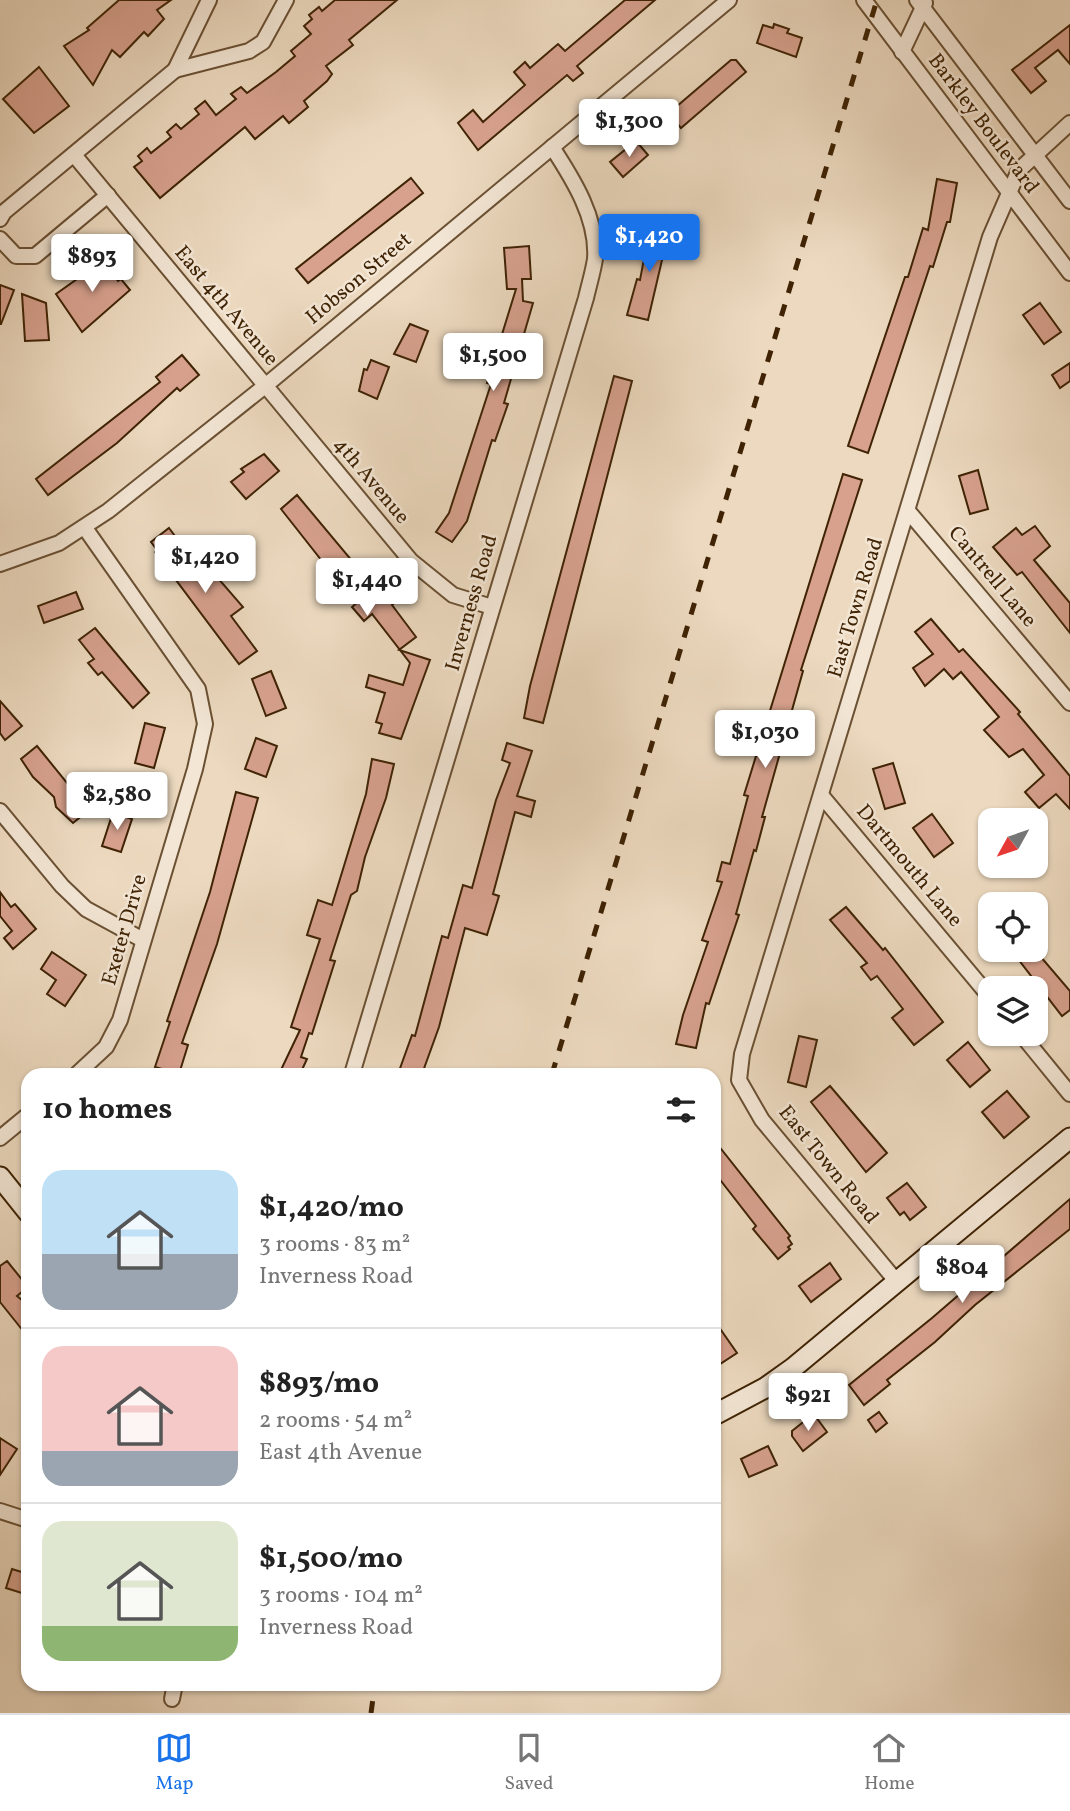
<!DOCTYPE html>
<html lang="en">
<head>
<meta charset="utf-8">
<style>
	body { margin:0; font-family:Vollkorn,serif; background:#f2f2f2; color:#222; height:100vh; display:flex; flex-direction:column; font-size:26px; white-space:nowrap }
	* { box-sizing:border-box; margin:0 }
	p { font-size:23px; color:#767676 }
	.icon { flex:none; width:38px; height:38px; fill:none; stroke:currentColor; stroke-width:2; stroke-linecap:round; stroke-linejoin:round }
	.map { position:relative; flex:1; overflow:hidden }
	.sheet { position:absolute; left:21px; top:1068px; width:700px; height:623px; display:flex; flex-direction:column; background:#fff; border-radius:21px; box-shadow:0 2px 5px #0004 }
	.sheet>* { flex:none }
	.needle { width:46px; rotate:230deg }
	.controls { position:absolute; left:978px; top:808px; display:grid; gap:14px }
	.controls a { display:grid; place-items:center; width:70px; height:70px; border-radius:14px; background:#fff; box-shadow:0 2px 5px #0004; font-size:35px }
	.price { position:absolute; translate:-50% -60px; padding:0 16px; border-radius:7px; background:#fff; color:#222; font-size:23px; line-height:46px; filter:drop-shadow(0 2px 4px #0008) }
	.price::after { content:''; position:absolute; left:50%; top:42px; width:21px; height:16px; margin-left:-10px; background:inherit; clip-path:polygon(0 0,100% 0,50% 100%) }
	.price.on { background:#1a73e8; color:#fff }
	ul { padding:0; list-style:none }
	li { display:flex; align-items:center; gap:21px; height:175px; padding:0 21px }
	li+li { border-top:2px solid #e0e0e0 }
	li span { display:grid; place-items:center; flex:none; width:196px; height:140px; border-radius:21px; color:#555 }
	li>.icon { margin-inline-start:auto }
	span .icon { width:84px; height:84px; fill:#fffc; stroke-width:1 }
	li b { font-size:30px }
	h2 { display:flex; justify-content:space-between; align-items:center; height:84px; padding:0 21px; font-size:30px }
	.tab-bar { display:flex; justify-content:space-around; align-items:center; height:98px; border-top:2px solid #e0e0e0; background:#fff; font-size:19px; color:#767676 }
	.tab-bar a { display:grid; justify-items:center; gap:4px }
	.tab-bar .on { color:#1a73e8 }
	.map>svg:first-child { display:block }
	.building { fill:#d7a18e; stroke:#3f2304; stroke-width:2 }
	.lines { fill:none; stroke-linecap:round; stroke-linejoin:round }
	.street-casing { stroke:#6a5033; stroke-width:18 }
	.secondary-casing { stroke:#3f2304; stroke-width:23 }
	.street { stroke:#f3e6d5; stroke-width:14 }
	.secondary { stroke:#f3e6d5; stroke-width:19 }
	.rail { stroke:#3f2304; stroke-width:5; stroke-dasharray:12 12; stroke-linecap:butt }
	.labels { text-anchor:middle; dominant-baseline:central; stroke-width:5; stroke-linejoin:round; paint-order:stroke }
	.street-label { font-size:21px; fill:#3f2304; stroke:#f3e6d5 }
</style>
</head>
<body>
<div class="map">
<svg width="1070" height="1713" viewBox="0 0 1070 1713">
	<rect width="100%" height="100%" fill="#ecd9bf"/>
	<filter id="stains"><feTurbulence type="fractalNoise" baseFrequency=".00286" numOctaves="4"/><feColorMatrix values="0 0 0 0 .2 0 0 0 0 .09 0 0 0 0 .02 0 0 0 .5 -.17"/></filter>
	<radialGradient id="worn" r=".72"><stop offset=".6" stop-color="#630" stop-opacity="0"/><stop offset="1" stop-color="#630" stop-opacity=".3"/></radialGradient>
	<g class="building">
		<path d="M119,0H171L157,10L164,19L148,36L144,32L120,57L112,50L93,85L64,46L89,30L87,28Z"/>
		<path d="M335,0H397L349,40L353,45L326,66L332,74L327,81L304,101L308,107L289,123L283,116L255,139L245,127L160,198L134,167L142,161L138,156L147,148L151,153L171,137L167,132L176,124L181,129L199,114L195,109L205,101L216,115L236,99L231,94L241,87L247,93L276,72L295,56L291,51L311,34L304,26L312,19L309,15L319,7L322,11Z"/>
		<path d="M625,0H655L577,66L583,73L573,81L567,75L478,150L458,123L473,110L483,122L525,85L514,72L525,62L530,68L558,44L565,51Z"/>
		<path d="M774,24L789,29L787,33L802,38L796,57L757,43L763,25L773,28Z"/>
		<path d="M1070,25V64L1058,50L1035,68L1046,81L1031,93L1012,70Z"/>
		<path d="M731,60H736L746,72L681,128L669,113Z"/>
		<path d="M39,67L69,106L34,133L3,99Z"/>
		<path d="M636,141L648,155L623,177L610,162Z"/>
		<path d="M411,178L423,193L308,283L296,269Z"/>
		<path d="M937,179L957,183L950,222H947L933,267L930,266L868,453L848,446L905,277H908L923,228L928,230Z"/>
		<path d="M650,227L669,230L648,320L627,315L637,279L640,280Z"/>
		<path d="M529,246L531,279H522L523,301L533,303L504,403L508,404L495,441L492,440L467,521L452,542L436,532L449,513L491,384L487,383L516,289H507L504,248Z"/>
		<path d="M99,257L118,281L121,279L130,290L82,332L56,294L91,269L88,266Z"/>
		<path d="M0,285L14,290L1,324H0Z"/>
		<path d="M22,294L46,303L49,340L25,341Z"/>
		<path d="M1040,303L1061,332L1044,344L1023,315Z"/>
		<path d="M410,324L428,331L416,362L394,354Z"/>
		<path d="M182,355L199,375L180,391L177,388L117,443L48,495L36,479L160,382L156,377Z"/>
		<path d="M371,360L389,367L377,399L359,391L364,369L367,370Z"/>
		<path d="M1070,363V381L1060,388L1052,375Z"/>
		<path d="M614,376L632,381L543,723L524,718L530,686Z"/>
		<path d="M264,454L279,471L246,499L231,482L244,472L241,469Z"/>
		<path d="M978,470L988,509L970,514L959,476Z"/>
		<path d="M843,474L862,480L801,670L803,671L762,817H765L756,851L754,850L736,914L739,915L709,1004L706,1003L696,1048L676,1044L683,1015L708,942L702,940L722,882L717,881L722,862L730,864L748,796L744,795Z"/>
		<path d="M297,495L383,598L394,586L403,595L392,605L416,637L399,650L430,660L401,739L379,733L382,724L376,722L385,693L366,687L369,675L403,685L410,663L372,614L364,621L352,607L359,601L339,578L337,580L281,509Z"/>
		<path d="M1035,526L1050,546L1034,560L1070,603V633L1022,572L1017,575L993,547L1016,528L1022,535Z"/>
		<path d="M169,528L204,575L211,570L243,607L231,616L257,651L239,664L155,552L157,550L151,542Z"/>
		<path d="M76,592L83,609L44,623L38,606Z"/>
		<path d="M931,619L959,652L963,649L1020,712L1018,714L1070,776V809L1056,794L1039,808L1025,792L1044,775L1023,749L1009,757L984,730L999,717L961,672L953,679L944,669L925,686L913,668L933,654L915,632Z"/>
		<path d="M95,628L149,693L133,708L102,672L98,675L88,663L94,659L79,640Z"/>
		<path d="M271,671L286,708L266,716L252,679Z"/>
		<path d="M0,701L22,726L5,740L0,733Z"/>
		<path d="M145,723L165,728L154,768L135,763Z"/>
		<path d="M256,738L277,746L266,777L245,769Z"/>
		<path d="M507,743L532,751L517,796L535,801L531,817L515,812L493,894L499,896L487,935L465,928L439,1027L422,1074H398L412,1035L415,1036L442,936L448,938L463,885L472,888L496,800L510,763L502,760Z"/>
		<path d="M37,746L89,810L73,823L56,807L54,797L33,777L21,759Z"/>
		<path d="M372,759L394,764L386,798L365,857L357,891L351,895L330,960L335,961L312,1034L309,1033L301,1057L307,1059L300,1074H279L300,1030L291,1027L320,939L307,935L318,900L332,905L366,794Z"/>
		<path d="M893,763L905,803L885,809L873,769Z"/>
		<path d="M236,792L258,798L217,944L182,1043L188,1045L179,1074L155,1067L170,1022L167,1021L210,892Z"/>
		<path d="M113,812L132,819L121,852L102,846Z"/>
		<path d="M932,814L953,843L934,857L913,828Z"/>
		<path d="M0,892L11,907L15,904L36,929L13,949L4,938L12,931L0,916Z"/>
		<path d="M846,907L883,950L885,948L943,1022L914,1045L892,1018L903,1009L877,976L871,980L861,967L867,963L830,920Z"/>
		<path d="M1011,950H1035L1070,991V1010L1062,1016Z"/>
		<path d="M52,952L86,975L65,1006L47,994L56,980L41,969Z"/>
		<path d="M799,1036L817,1040L806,1087L788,1082Z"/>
		<path d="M968,1042L990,1070L970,1087L947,1060Z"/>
		<path d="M830,1086L887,1153L866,1172L811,1102Z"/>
		<path d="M1007,1091L1029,1117L1004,1138L982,1112Z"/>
		<path d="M714,1140L790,1236L788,1238L792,1244L788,1247L790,1249L778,1259L753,1229L756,1226L714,1172Z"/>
		<path d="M907,1183L926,1207L910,1220L904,1212L900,1215L887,1198Z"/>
		<path d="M1070,1199V1229L975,1305L935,1342L887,1380L890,1384L864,1405L849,1385L932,1318Z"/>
		<path d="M7,1261L28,1287L17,1296L28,1305V1337L0,1302V1266Z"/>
		<path d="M830,1263L841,1279L811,1302L799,1286Z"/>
		<path d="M714,1320L737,1353L720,1364L714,1355Z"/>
		<path d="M879,1412L887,1423L876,1432L868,1420Z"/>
		<path d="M816,1417L827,1432L803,1451L792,1436V1431L807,1419L810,1422Z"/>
		<path d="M0,1438L17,1449L0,1475Z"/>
		<path d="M768,1446L777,1465L749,1477L741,1459Z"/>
		<path d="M12,1569L28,1574V1595L6,1588Z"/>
	</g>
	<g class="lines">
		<g class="street-casing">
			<g id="street">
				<path d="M864,0L1070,273"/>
				<path d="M917,0L1070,201"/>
				<path d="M902,52L925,3"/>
				<path d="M175,70L249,51L263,42L286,0"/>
				<path d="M75,156L411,561L453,595L492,607"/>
				<path d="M0,219L4,212L175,70L209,0"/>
				<path d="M0,239L16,256H35L108,195"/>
				<path d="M908,511L1070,703"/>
				<path d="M0,564L59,543L108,511L265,386L729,0"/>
				<path d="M821,795L990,997"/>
				<path d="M0,811L62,886L86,909L143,940"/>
				<path d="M1021,1034L1070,1094"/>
				<path d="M77,1074L106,1047L120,1020L195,769L205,724L198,689L85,528"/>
				<path d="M352,1074L586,298C589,285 593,272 595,259C598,219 573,179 552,147"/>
				<path d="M0,1138L28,1115"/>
				<path d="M897,1282L762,1120L739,1080L742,1054L990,237L1019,170L1070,123"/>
				<path d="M0,1511L28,1520"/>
				<path d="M172,1699L175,1684"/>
			</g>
		</g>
		<g class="secondary-casing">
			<g id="secondary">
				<path d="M0,1177L28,1212"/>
				<path d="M714,1415L765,1388L793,1368L1070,1138"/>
			</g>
		</g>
		<use href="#street" class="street"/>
		<use href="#secondary" class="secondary"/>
		<g class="rail">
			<path d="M552,1074L877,0"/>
			<path d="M371,1713L375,1684"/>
		</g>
	</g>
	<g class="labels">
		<g class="street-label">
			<text transform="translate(983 124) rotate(53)">Barkley Boulevard</text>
			<text transform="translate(359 279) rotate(-40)">Hobson Street</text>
			<text transform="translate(226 306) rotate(50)">East 4th Avenue</text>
			<text transform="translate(371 481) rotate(50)">4th Avenue</text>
			<text transform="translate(992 577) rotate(50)">Cantrell Lane</text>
			<text transform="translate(472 603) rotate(-74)">Inverness Road</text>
			<text transform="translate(856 608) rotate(-73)">East Town Road</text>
			<text transform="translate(909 866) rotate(50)">Dartmouth Lane</text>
			<text transform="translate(125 930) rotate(-74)">Exeter Drive</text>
			<text transform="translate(828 1165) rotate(51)">East Town Road</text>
		</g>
	</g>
	<rect width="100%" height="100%" filter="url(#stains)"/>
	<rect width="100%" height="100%" fill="url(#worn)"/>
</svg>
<div class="controls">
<a><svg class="needle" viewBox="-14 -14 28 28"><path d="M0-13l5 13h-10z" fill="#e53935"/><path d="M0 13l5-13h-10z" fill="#767676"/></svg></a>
<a><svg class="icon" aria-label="locate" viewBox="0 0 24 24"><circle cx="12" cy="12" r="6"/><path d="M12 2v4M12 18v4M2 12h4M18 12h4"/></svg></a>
<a><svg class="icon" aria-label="layers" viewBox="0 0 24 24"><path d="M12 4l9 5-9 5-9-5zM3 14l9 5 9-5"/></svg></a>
</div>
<b class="price" style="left:629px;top:159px">$1,300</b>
<b class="price on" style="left:649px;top:274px">$1,420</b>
<b class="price" style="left:92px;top:294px">$893</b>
<b class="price" style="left:493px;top:393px">$1,500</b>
<b class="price" style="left:205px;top:595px">$1,420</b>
<b class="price" style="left:367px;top:618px">$1,440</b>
<b class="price" style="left:765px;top:770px">$1,030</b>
<b class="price" style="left:117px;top:832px">$2,580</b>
<b class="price" style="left:962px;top:1305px">$804</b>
<b class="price" style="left:808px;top:1433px">$921</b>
<section class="sheet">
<h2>10 homes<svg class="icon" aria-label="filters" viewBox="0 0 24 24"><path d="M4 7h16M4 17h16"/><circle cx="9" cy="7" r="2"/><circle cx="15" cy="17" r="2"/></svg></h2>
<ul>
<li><span style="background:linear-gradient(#bfe0f5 60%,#9aa5b1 0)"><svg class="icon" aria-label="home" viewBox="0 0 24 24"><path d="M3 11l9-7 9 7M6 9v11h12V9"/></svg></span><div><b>$1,420/mo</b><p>3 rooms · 83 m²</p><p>Inverness Road</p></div></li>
<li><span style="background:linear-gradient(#f6c9c9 75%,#9aa5b1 0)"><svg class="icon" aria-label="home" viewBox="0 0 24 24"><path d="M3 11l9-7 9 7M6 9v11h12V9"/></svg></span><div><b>$893/mo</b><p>2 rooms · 54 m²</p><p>East 4th Avenue</p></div></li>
<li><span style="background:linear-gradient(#dfe7d0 75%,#8fb573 0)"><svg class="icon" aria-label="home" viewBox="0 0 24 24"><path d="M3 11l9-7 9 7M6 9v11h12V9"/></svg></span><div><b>$1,500/mo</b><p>3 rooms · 104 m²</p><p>Inverness Road</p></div></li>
</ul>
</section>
</div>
<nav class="tab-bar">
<a class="on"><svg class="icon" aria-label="map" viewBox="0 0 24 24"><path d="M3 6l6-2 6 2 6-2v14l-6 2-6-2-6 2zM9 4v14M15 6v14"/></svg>Map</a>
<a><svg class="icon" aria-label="saved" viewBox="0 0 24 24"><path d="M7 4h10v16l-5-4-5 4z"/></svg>Saved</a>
<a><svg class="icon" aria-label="home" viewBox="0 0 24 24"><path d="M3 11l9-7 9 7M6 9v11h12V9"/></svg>Home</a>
</nav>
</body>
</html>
